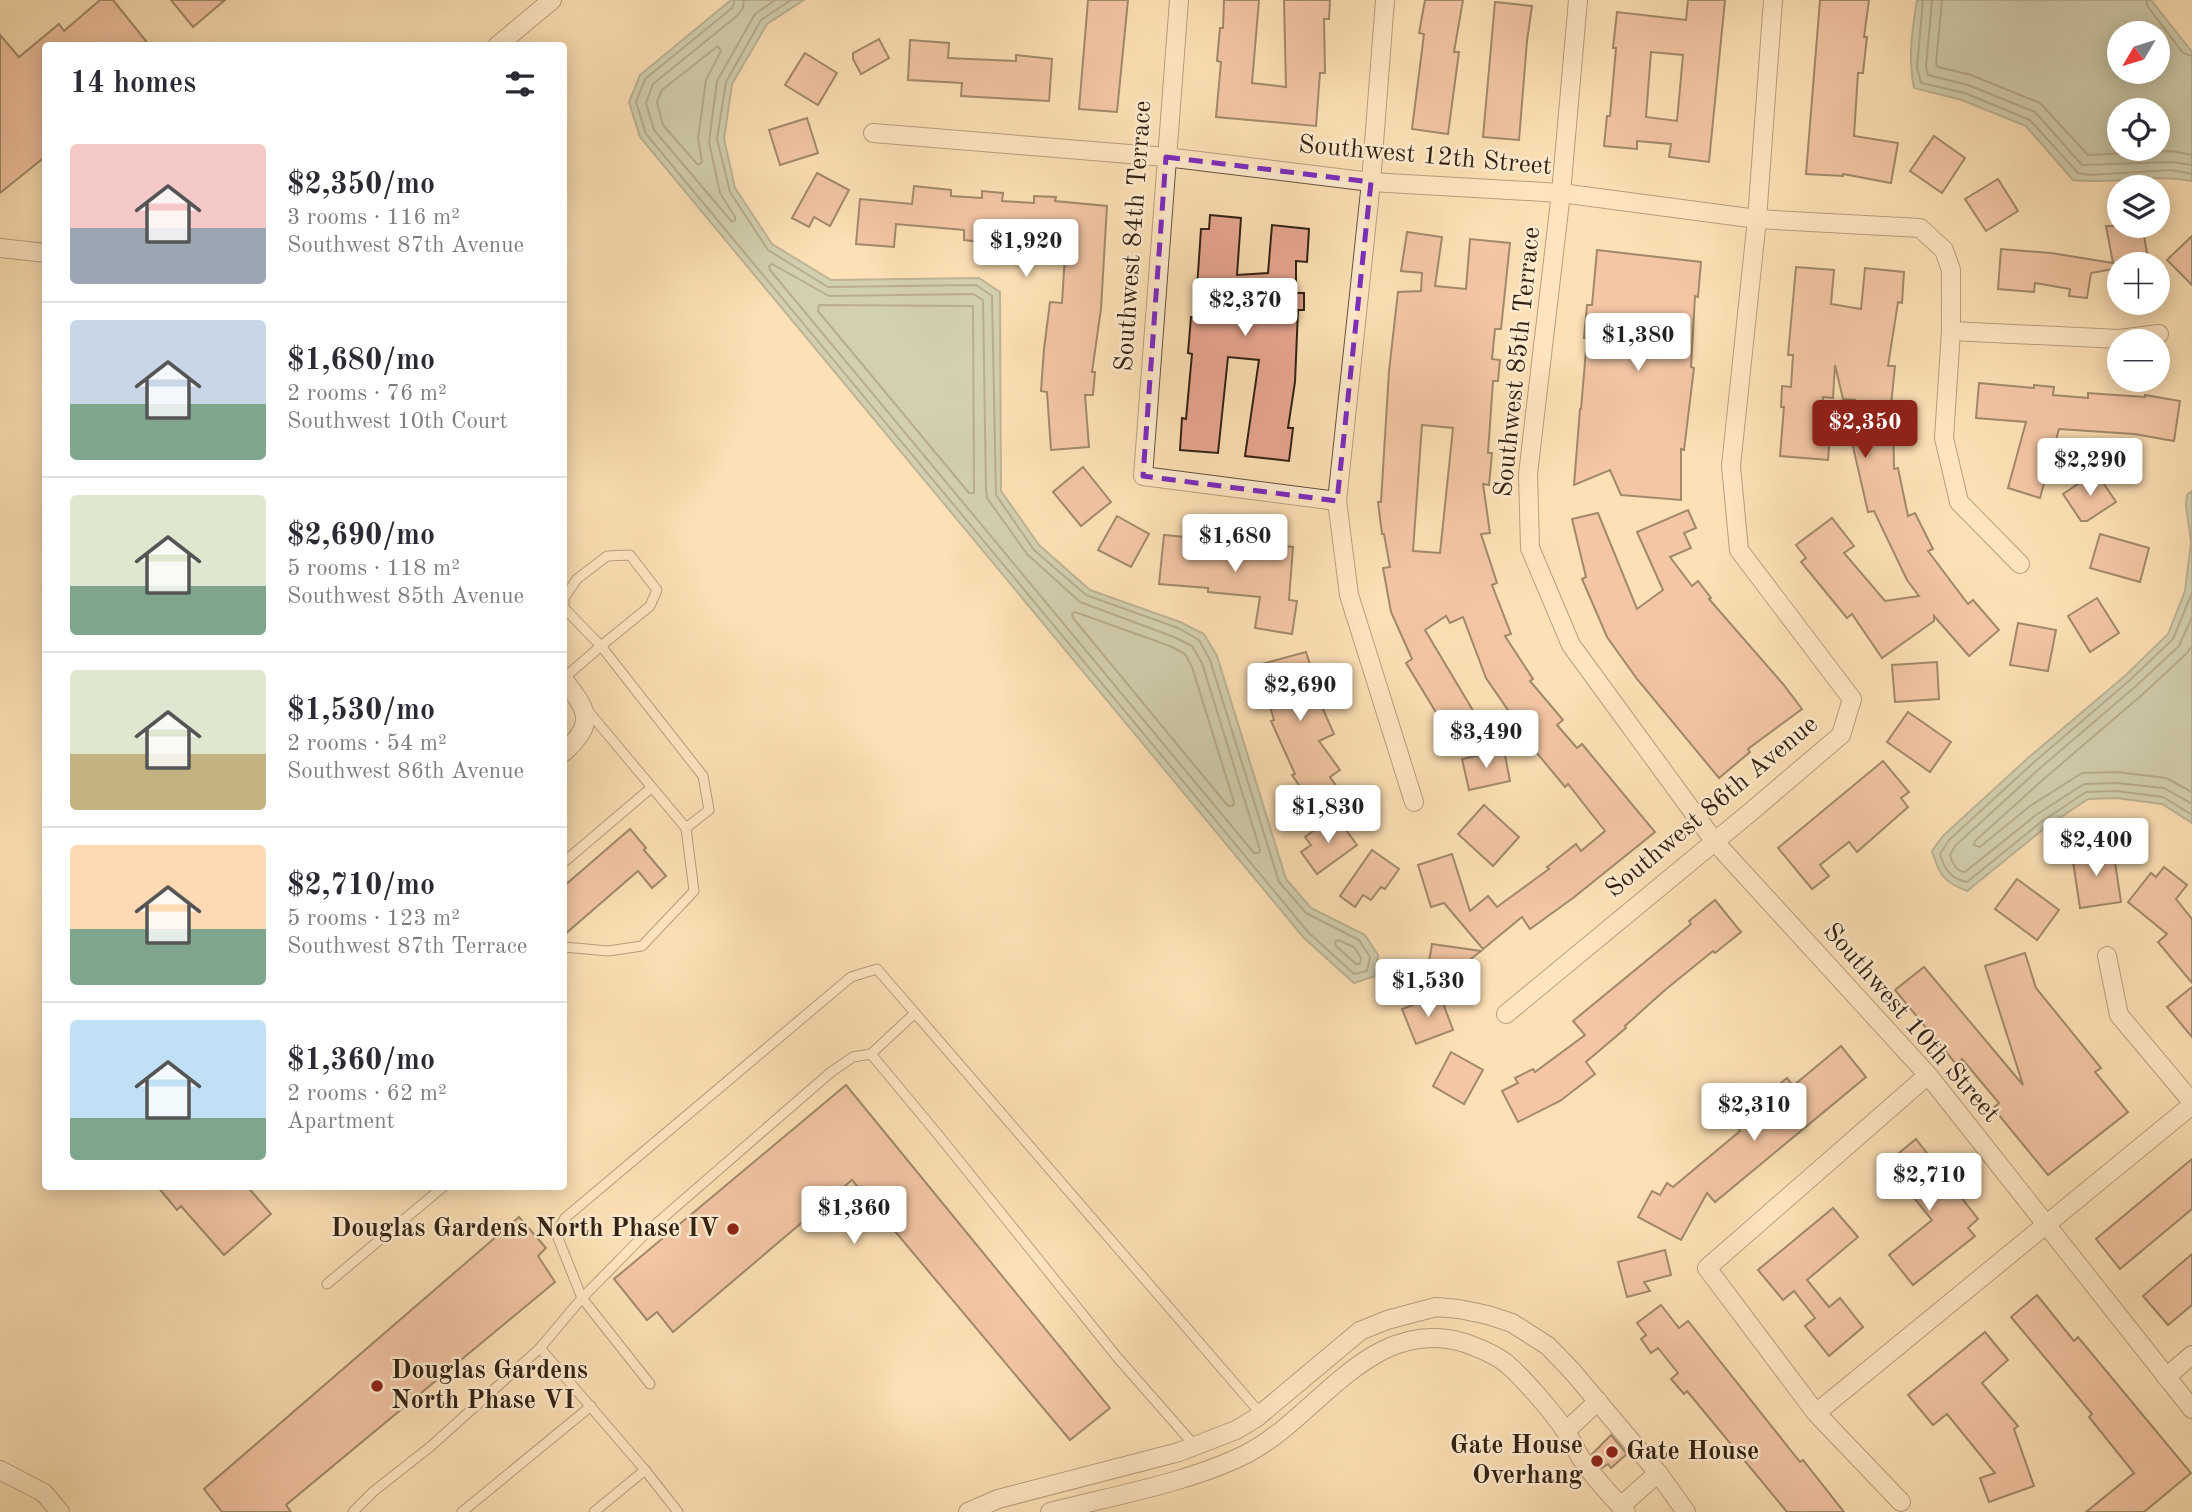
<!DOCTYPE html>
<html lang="en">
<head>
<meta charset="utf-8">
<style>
	body { margin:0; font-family:"Old Standard TT",serif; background:#f7f7f7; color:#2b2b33; height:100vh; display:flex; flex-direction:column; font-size:26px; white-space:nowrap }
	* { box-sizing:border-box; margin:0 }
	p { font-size:23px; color:#7c7c81 }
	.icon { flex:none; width:38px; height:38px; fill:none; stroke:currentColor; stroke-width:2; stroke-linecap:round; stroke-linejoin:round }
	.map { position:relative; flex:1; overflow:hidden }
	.details { position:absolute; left:42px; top:42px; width:525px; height:1148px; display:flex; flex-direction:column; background:#fff; border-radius:7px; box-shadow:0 4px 18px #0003 }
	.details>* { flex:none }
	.needle { width:46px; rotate:232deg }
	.controls { position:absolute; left:2107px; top:21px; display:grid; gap:14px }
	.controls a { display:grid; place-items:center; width:63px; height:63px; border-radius:50%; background:#fff; box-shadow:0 4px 18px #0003; font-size:35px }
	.price { position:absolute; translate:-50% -60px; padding:0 16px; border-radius:7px; background:#fff; color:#222; font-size:23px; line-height:46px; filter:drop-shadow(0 2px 4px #0008) }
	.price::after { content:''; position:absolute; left:50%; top:42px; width:21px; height:16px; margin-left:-10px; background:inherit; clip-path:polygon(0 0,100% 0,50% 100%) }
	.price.selected { background:#8f2418; color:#fff }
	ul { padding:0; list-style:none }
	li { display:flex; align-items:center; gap:21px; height:175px; padding:0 28px }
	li+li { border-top:2px solid #e1e1e2 }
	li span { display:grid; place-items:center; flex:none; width:196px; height:140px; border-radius:7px; color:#555 }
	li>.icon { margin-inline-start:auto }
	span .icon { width:84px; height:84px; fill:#fffc; stroke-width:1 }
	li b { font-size:30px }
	h2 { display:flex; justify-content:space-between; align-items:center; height:84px; padding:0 28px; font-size:30px }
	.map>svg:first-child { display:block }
	.water { fill:#9fbdab; stroke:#737f6e; stroke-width:2; fill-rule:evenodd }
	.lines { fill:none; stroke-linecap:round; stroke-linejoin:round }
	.shore { stroke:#68705e; stroke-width:2 }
	.building { fill:#e8a690; stroke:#322212; stroke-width:2; fill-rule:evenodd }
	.service-casing { stroke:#65523b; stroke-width:11 }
	.minor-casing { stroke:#65523b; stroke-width:20 }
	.service { stroke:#feebcf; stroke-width:9 }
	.minor { stroke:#feebcf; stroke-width:18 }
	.marked { fill:none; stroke:#7b2cbf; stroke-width:5; stroke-dasharray:14 9; stroke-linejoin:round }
	.poi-dot { fill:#8f2418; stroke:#feebcf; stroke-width:2.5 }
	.labels { text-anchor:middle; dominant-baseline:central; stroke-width:5; stroke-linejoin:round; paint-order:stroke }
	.street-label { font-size:26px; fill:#322212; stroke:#feebcf }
	.poi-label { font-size:26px; font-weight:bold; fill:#322212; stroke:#feebcf; text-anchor:end }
</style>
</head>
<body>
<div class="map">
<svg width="2192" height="1512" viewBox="0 0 2192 1512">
	<rect width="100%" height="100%" fill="#fde0b5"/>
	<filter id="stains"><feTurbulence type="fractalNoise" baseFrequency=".00286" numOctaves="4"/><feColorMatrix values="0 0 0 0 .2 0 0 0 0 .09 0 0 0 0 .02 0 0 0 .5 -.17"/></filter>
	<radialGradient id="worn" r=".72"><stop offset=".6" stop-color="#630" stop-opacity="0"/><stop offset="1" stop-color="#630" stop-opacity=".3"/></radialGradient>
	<g class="water">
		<path d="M731,0H804L767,24L732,84L724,139L735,188L772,244L831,280L979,278L1000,292L1001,491L1039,545L1090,590L1180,622L1204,634L1217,656L1286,879L1311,908L1365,935L1378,955L1375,976L1354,983L1304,938L640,137L629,102L640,75Z"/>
		<path d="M1917,0H2151L2192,52V181C2152,173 2113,185 2073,180L2026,126L1962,100L1914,88C1908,59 1912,30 1917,0ZM2119,33H2158V72H2119ZM2119,110H2158V149H2119Z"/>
		<path d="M2192,491V823L2162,804L2116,798L2088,799L2046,827L1967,891C1944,882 1939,875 1932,851L1943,836L2028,758L2126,675L2168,634L2185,591L2191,542L2186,505L2187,495Z"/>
	</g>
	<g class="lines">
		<g class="shore">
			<path d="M735,0L732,8L645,79L636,102L646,134L1309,933L1354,974L1367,971L1370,957L1359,940L1306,913L1279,882L1210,660L1199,640L1178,628L1086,595L1034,550L996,495L992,296L976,285L828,287L768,250L730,192L717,139L726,82L761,20L791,0"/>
			<path d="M744,0L743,8L738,15L653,84L646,103L654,130L732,222L735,220V217L720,193L709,142L717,81L755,14L775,0"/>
			<path d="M1923,0L1917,67L1921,83L1965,93L2030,120L2078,173L2089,175L2171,170L2192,174"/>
			<path d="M1932,0L1926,67L1928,75L1968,85L2035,112L2082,165L2171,162L2192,165"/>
			<path d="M1942,0L1936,64L1938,67L1971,75L2040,103L2088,155L2172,151L2192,155"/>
			<path d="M2146,0L2148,7L2183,53L2192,56"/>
			<path d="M718,46L721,51L706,80L698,138L702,162L698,165L663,125L657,102L662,90Z"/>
			<path d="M772,264L829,296L973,294L983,300L986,490L987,498L1027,554L1080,602L1174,637L1192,646L1202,663L1260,850L1259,853H1254L770,270L769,266Z"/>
			<path d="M819,305L973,306L974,493H969L818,311Z"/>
			<path d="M2192,593L2173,639L2130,680L2033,763L1949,840L1940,854C1944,869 1951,879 1967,882L2041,822L2086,792L2116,791L2163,797L2192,815"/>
			<path d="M1075,612L1170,646L1185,654L1192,667L1234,802L1233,806H1228L1073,618L1072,614Z"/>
			<path d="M2192,617L2179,646L2136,686L2039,769L1955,846L1950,855C1952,863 1957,872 1965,872L2036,815L2084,784L2116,783L2164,788L2192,804"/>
			<path d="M2192,646L2186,654L2143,694L2046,777L1975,841L1974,845L1980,847L2030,806L2082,773L2117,772L2166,778L2192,792"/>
			<path d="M1338,940L1354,947L1361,958L1360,964H1356L1336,946L1335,942Z"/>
		</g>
	</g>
	<g class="building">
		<path d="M100,0H113L150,46H46V156L0,193V35L19,57L59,24L64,31Z"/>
		<path d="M171,0H225L193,27Z"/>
		<path d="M1088,0H1128L1117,112L1079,109Z"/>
		<path d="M1224,0H1259L1252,83L1286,87L1284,0H1330L1329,19H1324L1325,73H1320L1316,126L1216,117L1221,62L1217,61L1220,28H1223Z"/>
		<path d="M1425,0H1463L1454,52H1459L1448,134L1412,129L1424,34L1419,33Z"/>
		<path d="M1688,0H1725L1709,162L1669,157L1671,144L1637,141V149L1604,146L1607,116H1610L1616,48H1613L1617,12L1686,20ZM1651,52L1683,55L1677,121L1646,117Z"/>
		<path d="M1820,0H1869L1864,37H1867L1863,73H1858L1854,136L1898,143L1891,183L1843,174V176L1806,174Z"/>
		<path d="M1495,2L1532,6L1527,41L1519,140L1483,137Z"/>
		<path d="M879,39L889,58L861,74L853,59V53Z"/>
		<path d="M910,40L949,43L948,58L1016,61V55L1052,59L1049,101L961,96L962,83L908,80Z"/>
		<path d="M805,53L837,73L818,105L785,85Z"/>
		<path d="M807,118L818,153L780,165L769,130Z"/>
		<path d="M1934,136L1965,158L1942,193L1910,171Z"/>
		<path d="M817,173L849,190L830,226L814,217L809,227L792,218Z"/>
		<path d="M1998,179L2018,211L1986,231L1965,199Z"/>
		<path d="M914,186L951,190V196L982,198V191L1003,193L1002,201L1034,203V196L1056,197L1055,201L1107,206L1101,309L1092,372H1095L1093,395H1085L1089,447L1051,450L1047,392L1041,391L1044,349L1050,302L1062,303L1066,239L1033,237L1032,245L999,244L964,240V230L896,224L894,247L856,244L860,199L912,204Z"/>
		<path d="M1210,215L1241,218L1237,275L1268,273L1272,225L1309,229L1307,262L1296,261V293H1304V310H1298L1295,382L1288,428H1293L1289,461L1245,456L1259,360L1228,357L1218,453L1180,450L1182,418L1186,419L1192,354L1188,353L1191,317H1195L1201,229H1209Z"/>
		<path d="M2106,226H2142L2149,263L2119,264V268L2091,273L2087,298L2069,296L2070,289L2035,283L2034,292L1998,289L2001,249L2051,253L2113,263Z"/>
		<path d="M1407,232L1442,237L1435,286L1466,289L1470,239L1510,243L1501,329H1495L1492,359L1500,360L1498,381H1493L1488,453H1492L1489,485L1483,484L1490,533L1481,534L1497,583L1492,585L1511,634L1505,636L1533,679L1530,681L1563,720L1557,725L1577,748L1582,744L1655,832L1573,898L1530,929L1522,917L1483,949L1444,903L1431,907L1418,865L1452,854L1470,911L1488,896L1497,907L1549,869L1547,867L1576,844L1581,851L1605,831L1568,784L1565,787L1509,719L1512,716L1486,678L1463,617L1450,623L1446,616L1425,630L1481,724L1447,745L1436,728L1443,724L1406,663L1412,659L1391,612L1383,568L1390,567L1384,534H1382L1378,502H1381L1389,371L1398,292L1421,291L1422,273L1401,271ZM1422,425L1453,428L1440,553L1413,551Z"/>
		<path d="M2192,236V285L2167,260Z"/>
		<path d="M1597,250L1701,262L1698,297L1695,296L1691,367L1694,368L1684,450L1681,449V500L1621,495L1610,470L1574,485L1580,409H1581L1587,338H1584L1587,305H1592Z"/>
		<path d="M1796,267L1834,270L1831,304L1861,309L1865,268L1904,272L1902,303L1898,302L1888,366H1895L1890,415H1893L1894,469L1898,468L1908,516L1915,513L1933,549L1928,551L1968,604L1973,600L1999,630L1969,656L1934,616V621L1882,658L1852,614L1847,618L1801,562L1806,558L1796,545L1832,518L1854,546L1844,553L1885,601L1919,596L1907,580L1874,511L1868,512L1851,438H1856L1855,400L1843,399L1835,365L1833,398L1823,397L1821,435L1830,436L1828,460L1780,456L1784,407H1781L1782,386L1791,387L1793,355H1788Z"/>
		<path d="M1979,383L2034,388V385L2054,387L2053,395L2088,398V393L2145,397V395L2180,401L2174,441L2134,434L2059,429L2040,498L2008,488L2026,422L1976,418Z"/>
		<path d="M1083,467L1111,502L1081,526L1053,492Z"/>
		<path d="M2096,472L2116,502L2087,521H2081L2063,494Z"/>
		<path d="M1688,510L1696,528L1684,533L1691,548L1670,557L1692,586L1698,581L1711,598L1709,599L1783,684L1802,709L1748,749L1750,752L1719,778L1637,679L1607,637L1582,579L1586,577L1572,519L1598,513L1637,609L1663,590L1637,532Z"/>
		<path d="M1117,516L1149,534L1131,567L1098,550Z"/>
		<path d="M2100,534L2149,548L2140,582L2090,568Z"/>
		<path d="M1164,535L1293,547L1289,600L1297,601L1292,634L1255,628L1260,597L1208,592V588L1159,584Z"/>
		<path d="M2097,598L2119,633L2090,652L2068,616Z"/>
		<path d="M2018,623L2056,630L2048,671L2010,665Z"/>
		<path d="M1306,652L1312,671L1307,673L1334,734L1319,741L1340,770L1330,777L1337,787L1312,804L1292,775L1295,774L1271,721L1274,720L1258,665Z"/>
		<path d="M1937,662L1939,699L1895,702L1892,665Z"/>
		<path d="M1908,712L1951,742L1930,772L1887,742Z"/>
		<path d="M1504,750L1510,781L1469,790L1462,759Z"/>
		<path d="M1883,761L1909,792L1901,798L1908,807L1857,852L1849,842L1820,865L1829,876L1812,889L1778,848Z"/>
		<path d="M1484,805L1519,837L1493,866L1458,834Z"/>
		<path d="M1335,815L1357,845L1317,874L1301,852L1311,845L1305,837Z"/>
		<path d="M630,829L646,848L644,850L666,876L652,888L638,871L564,935V886Z"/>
		<path d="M2113,849L2121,902L2080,908L2072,855Z"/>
		<path d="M1372,850L1399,869L1385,889L1381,887L1371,900L1363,895L1355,907L1340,896Z"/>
		<path d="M2164,867L2187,885L2176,899L2192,919V983L2158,942L2167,934L2128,902L2151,873L2156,877Z"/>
		<path d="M2017,879L2059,910L2037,940L1995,909Z"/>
		<path d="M1715,900L1741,932L1715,953L1713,951L1665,990L1625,1026L1626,1028L1586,1062L1595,1074L1560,1101L1518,1122L1502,1091L1518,1083L1515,1078L1533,1069L1535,1072L1585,1035L1573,1021L1691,924L1689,921Z"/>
		<path d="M1432,944L1481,951L1467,962L1465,978L1427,973Z"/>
		<path d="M2025,953L2036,988L2101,1068L2095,1072L2128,1112L2048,1175L1993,1108L1999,1103L1962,1059L1956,1064L1895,990L1924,967L2023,1085L1985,966Z"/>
		<path d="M2192,987V1037L2167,1007Z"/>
		<path d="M1440,995L1453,1030L1416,1044L1402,1009Z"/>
		<path d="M1841,1046L1866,1077L1715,1202L1707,1193L1681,1240L1638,1217L1652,1191L1660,1195L1667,1183L1673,1187L1740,1131L1733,1122L1745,1113L1752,1121L1778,1099L1771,1091L1787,1078L1793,1086Z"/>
		<path d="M1451,1052L1483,1070L1464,1104L1433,1086Z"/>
		<path d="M846,1085L1110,1408L1070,1440L852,1180L673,1332L657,1312L647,1320L614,1279Z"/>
		<path d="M1916,1139L1978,1219L1968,1228L1975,1236L1913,1285L1889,1255L1932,1220L1910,1193L1906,1196L1882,1167Z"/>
		<path d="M2192,1159V1209L2120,1269L2096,1239Z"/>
		<path d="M157,1186H247L271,1214L224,1255L181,1206L177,1210Z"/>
		<path d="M1833,1208L1858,1237L1807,1280L1829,1307L1840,1298L1863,1327L1829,1356L1805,1326L1815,1318L1794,1291L1783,1300L1758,1270Z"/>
		<path d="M519,1217L546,1248L538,1256L555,1282L286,1505L291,1512H222L204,1489Z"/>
		<path d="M1665,1250L1671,1275L1644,1282L1650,1291L1627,1297L1618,1262Z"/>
		<path d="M2192,1254V1305L2168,1325L2143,1296Z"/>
		<path d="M2037,1295L2074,1341L2078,1337L2191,1473L2144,1512H2086L2134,1473L2089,1417L2092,1414L2011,1317Z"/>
		<path d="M1661,1305L1679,1328L1688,1321L1800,1462L1803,1460L1844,1512H1787L1687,1391L1684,1394L1671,1379L1678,1373L1658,1348L1651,1353L1641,1339L1646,1335L1637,1323Z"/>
		<path d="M1985,1332L2008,1360L1982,1383L2018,1426L2014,1429L2034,1486L1989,1502L1980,1478L1995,1473L1947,1414L1933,1425L1908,1395Z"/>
		<path d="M1611,1435L1627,1454L1611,1468L1608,1464L1602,1468L1592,1454Z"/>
	</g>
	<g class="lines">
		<g class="service-casing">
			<g id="service">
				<path d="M630,555L657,590L650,606L601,646L564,608V598L577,579L607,556Z"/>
				<path d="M564,678L601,646L703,776L709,810L686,828L588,711"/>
				<path d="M564,862L651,788"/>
				<path d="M564,947L608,951L642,946L694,891L686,828"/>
				<path d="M871,1054L915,1013"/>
				<path d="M327,1284L444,1186"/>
				<path d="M540,1348L645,1470"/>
				<path d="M650,1384L582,1298L558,1238L559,1228L565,1218L851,977L877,969L1261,1414"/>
				<path d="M353,1512L374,1491L430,1447L540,1348L582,1298L649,1230L831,1072L853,1057L871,1054L940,1137L1117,1357L1195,1446"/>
				<path d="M462,1512L591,1406"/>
				<path d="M594,1512L645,1470L678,1512"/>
			</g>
		</g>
		<g class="minor-casing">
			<g id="minor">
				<path d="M1179,0L1143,476L1337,501"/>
				<path d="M1385,0L1371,182L1337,501L1349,595L1414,802"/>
				<path d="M1578,0L1561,193L1528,474L1530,548L1571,645L1715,842L1928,1075L2192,1409"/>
				<path d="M497,46L552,0"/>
				<path d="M873,133L1166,157L1371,182L1561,193L1757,219L1920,228L1944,250L1951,270V331L1944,438L1959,502L2020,564"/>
				<path d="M0,248L46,253"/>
				<path d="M1951,331L2119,339L2159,334"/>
				<path d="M564,680C588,711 596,723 564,752"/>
				<path d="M2107,956L2119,1015L2192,1102"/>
				<path d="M1506,1014L1753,810L1841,735L1852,699L1739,550L1731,466L1757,219L1773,0"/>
				<path d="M2166,1377L2192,1355"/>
				<path d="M1816,1413L2192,1105"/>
				<path d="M1566,1431L1598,1401"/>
				<path d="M0,1470L44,1493L60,1512"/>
				<path d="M1901,1502L1816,1413L1707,1268L1928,1075"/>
				<path d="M1621,1506L1658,1473"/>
				<path d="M968,1512L998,1499L1179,1452L1236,1430L1256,1418L1360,1331L1387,1320L1436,1307L1459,1309L1488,1315L1512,1323L1548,1346L1572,1371L1658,1473L1686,1512"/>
				<path d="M1050,1512C1112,1496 1192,1482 1248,1453C1319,1416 1371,1314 1465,1343C1479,1348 1495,1354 1507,1364C1524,1379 1554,1413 1566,1432C1573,1442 1577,1454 1585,1464C1597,1481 1612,1497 1626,1512"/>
			</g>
		</g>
		<use href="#service" class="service"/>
		<use href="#minor" class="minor"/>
	</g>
	<path d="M0 0H2192V1512H0ZM1166,157L1371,182L1337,501L1143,476Z" fill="#fde0b5" fill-opacity=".55" fill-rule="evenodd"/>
	<path class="marked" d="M1166,157L1371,182L1337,501L1143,476Z"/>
	<g class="poi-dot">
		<circle cx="733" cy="1229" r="7"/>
		<circle cx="377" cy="1386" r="7"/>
		<circle cx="1612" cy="1452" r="7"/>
		<circle cx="1597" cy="1461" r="7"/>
	</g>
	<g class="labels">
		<g class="street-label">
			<text transform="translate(1425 156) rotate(5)">Southwest 12th Street</text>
			<text transform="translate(1134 236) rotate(-86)">Southwest 84th Terrace</text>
			<text transform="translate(1518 362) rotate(-84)">Southwest 85th Terrace</text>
			<text transform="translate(1712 807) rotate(-40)">Southwest 86th Avenue</text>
			<text transform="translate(1911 1023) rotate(49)">Southwest 10th Street</text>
		</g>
		<g class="poi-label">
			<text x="719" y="1229">Douglas Gardens North Phase IV</text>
			<text x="391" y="1371" text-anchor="start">Douglas Gardens<tspan x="391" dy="30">North Phase VI</tspan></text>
			<text x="1583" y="1446">Gate House<tspan x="1583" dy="30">Overhang</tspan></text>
			<text x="1626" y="1452" text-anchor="start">Gate House</text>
		</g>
	</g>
	<rect width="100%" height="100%" filter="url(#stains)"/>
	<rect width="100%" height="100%" fill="url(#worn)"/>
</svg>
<div class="controls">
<a><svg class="needle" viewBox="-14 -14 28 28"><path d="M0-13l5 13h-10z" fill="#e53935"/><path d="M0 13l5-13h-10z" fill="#7c7c81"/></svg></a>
<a><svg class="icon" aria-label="locate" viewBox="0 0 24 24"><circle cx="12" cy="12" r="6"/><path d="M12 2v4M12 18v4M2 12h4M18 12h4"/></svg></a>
<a><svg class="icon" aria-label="layers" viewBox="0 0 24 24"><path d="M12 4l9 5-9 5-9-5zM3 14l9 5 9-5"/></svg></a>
<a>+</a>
<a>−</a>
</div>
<b class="price" style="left:1026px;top:279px">$1,920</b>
<b class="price" style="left:1245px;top:338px">$2,370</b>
<b class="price" style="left:1638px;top:373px">$1,380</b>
<b class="price selected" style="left:1865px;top:460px">$2,350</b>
<b class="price" style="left:2090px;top:498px">$2,290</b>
<b class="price" style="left:1235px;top:574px">$1,680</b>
<b class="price" style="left:1300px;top:723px">$2,690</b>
<b class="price" style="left:1486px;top:770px">$3,490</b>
<b class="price" style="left:1328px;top:845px">$1,830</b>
<b class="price" style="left:2096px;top:878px">$2,400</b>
<b class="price" style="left:1428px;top:1019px">$1,530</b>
<b class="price" style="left:1754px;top:1143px">$2,310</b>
<b class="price" style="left:1929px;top:1213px">$2,710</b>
<b class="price" style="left:854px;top:1246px">$1,360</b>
<section class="details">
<h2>14 homes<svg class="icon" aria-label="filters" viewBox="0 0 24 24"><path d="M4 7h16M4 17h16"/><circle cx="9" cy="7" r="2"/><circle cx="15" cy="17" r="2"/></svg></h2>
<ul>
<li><span style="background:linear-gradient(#f6c9c9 60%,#9aa5b1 0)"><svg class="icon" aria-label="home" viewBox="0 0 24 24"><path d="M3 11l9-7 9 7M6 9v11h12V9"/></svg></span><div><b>$2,350/mo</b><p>3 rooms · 116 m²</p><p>Southwest 87th Avenue</p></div></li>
<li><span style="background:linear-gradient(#c9d6e8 60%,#7fa58c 0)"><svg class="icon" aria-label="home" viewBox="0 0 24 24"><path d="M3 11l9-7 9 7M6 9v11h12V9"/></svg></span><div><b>$1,680/mo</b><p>2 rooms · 76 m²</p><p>Southwest 10th Court</p></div></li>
<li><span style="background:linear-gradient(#dfe7d0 65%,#7fa58c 0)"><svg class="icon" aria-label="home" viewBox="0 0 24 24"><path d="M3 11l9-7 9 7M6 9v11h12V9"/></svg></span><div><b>$2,690/mo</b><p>5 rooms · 118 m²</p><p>Southwest 85th Avenue</p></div></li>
<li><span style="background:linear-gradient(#dfe7d0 60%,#c2b280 0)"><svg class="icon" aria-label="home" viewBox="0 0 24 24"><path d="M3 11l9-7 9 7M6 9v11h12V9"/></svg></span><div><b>$1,530/mo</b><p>2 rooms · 54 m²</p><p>Southwest 86th Avenue</p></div></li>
<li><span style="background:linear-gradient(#ffd9b3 60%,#7fa58c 0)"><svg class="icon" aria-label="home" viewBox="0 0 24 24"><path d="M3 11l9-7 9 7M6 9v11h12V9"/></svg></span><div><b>$2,710/mo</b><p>5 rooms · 123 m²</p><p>Southwest 87th Terrace</p></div></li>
<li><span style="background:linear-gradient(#bfe0f5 70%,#7fa58c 0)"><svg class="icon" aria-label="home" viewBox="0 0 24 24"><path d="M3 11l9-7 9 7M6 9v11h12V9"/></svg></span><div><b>$1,360/mo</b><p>2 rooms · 62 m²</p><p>Apartment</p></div></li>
</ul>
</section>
</div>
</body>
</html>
